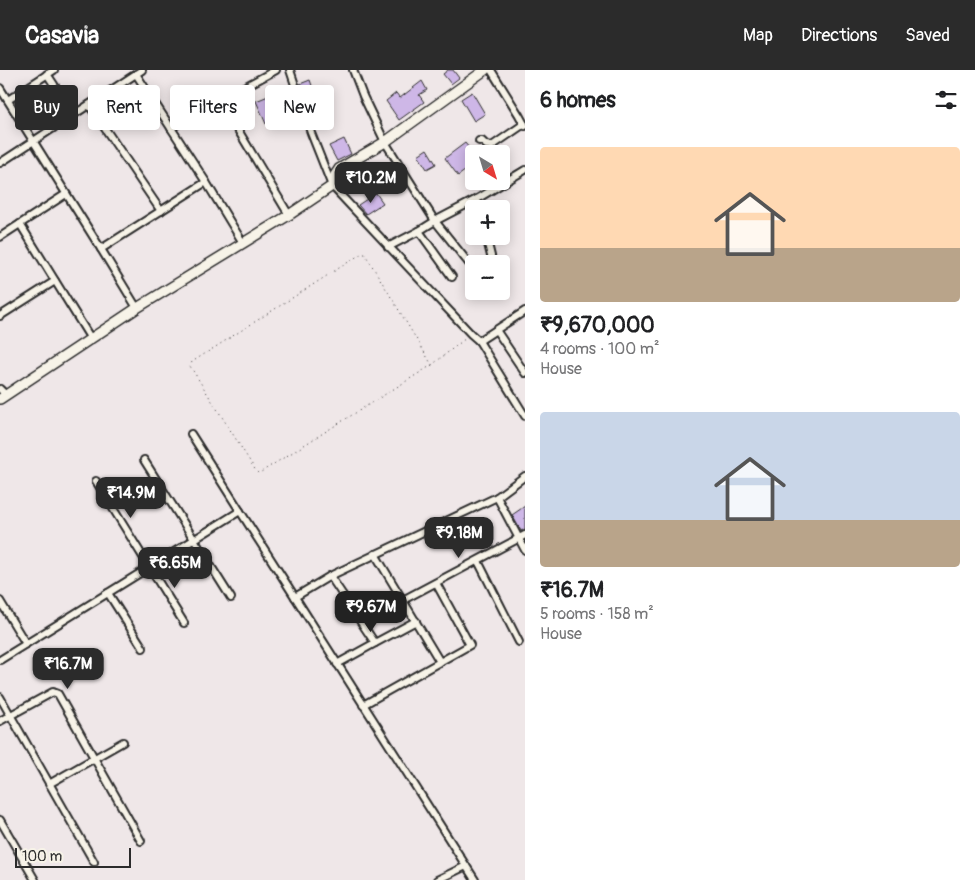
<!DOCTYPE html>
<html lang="en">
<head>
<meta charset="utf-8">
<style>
	body { margin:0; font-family:Pangolin,sans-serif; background:#f6f6f6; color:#202124; height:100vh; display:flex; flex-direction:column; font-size:19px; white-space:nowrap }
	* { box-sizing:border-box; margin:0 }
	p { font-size:16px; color:#757577 }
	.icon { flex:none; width:28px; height:28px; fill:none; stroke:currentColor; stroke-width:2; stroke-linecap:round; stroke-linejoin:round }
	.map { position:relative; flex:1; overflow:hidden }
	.panel { display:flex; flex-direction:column; background:#fff; width:450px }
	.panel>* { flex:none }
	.guide { position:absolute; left:15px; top:15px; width:435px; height:45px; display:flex; gap:10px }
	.needle { width:32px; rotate:142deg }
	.tools { position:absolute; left:465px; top:75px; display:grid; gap:10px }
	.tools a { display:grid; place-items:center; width:45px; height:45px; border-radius:5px; background:#fff; box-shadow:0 2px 12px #0003; font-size:25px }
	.scale { position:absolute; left:15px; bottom:12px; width:116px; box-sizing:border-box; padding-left:5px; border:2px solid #2b2b2b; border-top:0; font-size:14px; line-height:18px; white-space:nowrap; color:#2b2b2b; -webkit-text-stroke:4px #f7f3e8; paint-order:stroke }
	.price { position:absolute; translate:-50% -42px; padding:0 11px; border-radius:10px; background:#2b2b2b; color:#fff; font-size:16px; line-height:32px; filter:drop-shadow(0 1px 2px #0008) }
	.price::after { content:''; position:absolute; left:50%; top:30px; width:15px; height:11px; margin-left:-8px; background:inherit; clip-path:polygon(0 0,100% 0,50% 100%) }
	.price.current { background:#222; color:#fff }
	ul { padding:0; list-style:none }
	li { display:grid; align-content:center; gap:10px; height:265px; padding:0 15px }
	li span { display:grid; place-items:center; height:155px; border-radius:5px; color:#555 }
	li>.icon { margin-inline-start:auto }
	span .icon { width:90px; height:90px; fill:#fffc; stroke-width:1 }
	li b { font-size:21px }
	h2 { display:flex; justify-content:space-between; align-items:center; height:60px; padding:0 15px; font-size:21px }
	.tag { padding:0 18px; border-radius:5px; background:#fff; box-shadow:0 2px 12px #0003; font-size:18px; line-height:45px }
	.tag.current { background:#2b2b2b; color:#fff }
	header { display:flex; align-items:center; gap:30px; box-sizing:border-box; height:70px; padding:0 25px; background:#2b2b2b; color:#fff }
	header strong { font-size:24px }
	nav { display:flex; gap:28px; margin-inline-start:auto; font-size:18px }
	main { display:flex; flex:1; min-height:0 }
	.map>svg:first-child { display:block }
	.building { fill:#ceb7e7; stroke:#2b2b2b }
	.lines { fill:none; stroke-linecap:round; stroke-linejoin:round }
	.minor-casing { stroke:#2b2b2b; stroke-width:10 }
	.secondary-casing { stroke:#2b2b2b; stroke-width:12 }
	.path { stroke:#2b2b2b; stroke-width:1; stroke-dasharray:1 4; stroke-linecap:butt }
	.minor { stroke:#f7f3e8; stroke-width:6 }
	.secondary { stroke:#f7f3e8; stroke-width:9 }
</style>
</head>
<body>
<header>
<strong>Casavia</strong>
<nav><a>Map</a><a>Directions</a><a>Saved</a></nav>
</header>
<main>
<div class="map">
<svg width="525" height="810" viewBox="0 0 525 810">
	<rect width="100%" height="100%" fill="#efe7e8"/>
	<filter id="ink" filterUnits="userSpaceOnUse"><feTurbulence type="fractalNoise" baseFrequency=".02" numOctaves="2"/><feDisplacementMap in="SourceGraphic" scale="10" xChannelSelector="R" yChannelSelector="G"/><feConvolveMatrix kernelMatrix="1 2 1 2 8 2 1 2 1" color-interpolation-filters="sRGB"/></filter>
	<g filter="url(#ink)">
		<g class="building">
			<path d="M448,0H453L459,8L451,14L443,4Z"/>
			<path d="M310,10L315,24L305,28L300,14Z"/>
			<path d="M422,11L427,20L419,25L424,32L399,50L386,31L396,23L400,28Z"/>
			<path d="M283,20L293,43L266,54L256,31Z"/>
			<path d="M472,22L485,44L474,51L461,29Z"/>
			<path d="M344,69L351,84L337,91L329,76Z"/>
			<path d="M465,73L474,84V94L458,106L445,88Z"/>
			<path d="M427,79L436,94L427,99L418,85Z"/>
			<path d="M376,123L383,133L366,144L358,135Z"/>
			<path d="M525,436V459L521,461L512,445Z"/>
		</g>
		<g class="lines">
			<g class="minor-casing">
				<g id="minor">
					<path d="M290,0L311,63L332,116L471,264L479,271L525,346"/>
					<path d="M353,0L363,26L385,72L435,151L471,196"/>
					<path d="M491,0L519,45L525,56"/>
					<path d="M47,4L74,45"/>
					<path d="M136,4L206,112L243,173"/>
					<path d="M0,18L101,179L137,238"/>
					<path d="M8,30L54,0"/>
					<path d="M220,30L289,145"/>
					<path d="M89,35L161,141"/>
					<path d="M171,58L220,30L276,0"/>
					<path d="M479,71H482L486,75L492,76L524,54"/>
					<path d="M0,93L142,0"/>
					<path d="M477,129L479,139"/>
					<path d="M20,154L91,269"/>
					<path d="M419,161L452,207"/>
					<path d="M486,166L493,194"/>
					<path d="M0,167L66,124"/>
					<path d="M388,177L419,161L435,151L477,129L525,100"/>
					<path d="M101,179L206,112"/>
					<path d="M0,246L55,211"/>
					<path d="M496,260L525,303"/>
					<path d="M479,271L525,241"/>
					<path d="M0,319L6,325"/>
					<path d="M191,364L240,441"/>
					<path d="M144,390L231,528"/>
					<path d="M96,411L184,553"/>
					<path d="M497,427L525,480"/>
					<path d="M375,484L440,592"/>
					<path d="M478,491L519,572"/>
					<path d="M330,506L375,573"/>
					<path d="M108,523L143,578"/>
					<path d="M295,527L475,810"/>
					<path d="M403,530L525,465"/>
					<path d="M0,531L26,574"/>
					<path d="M0,590L240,441L295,527L330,506L497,427L525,406"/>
					<path d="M337,594L375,573L416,551"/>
					<path d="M0,627L94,792"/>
					<path d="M363,635L470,575L436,513"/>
					<path d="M0,651L53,622L58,624L141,771"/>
					<path d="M49,714L123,672"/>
					<path d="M0,750L35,810"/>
					<path d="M437,810L466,796"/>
				</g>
			</g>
			<g class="secondary-casing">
				<path id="secondary" d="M0,329L137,238L289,145L332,116L335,105L339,99L385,72L485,0"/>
			</g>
			<path class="path" d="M432,295L261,402L258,403L256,401L190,296L192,292L361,184H365L432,295L466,268"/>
			<use href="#minor" class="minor"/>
			<use href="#secondary" class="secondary"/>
		</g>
	</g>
</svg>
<div class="tools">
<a><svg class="needle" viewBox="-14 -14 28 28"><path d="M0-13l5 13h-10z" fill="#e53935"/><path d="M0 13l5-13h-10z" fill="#757577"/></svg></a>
<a>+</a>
<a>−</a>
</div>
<div class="scale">100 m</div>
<b class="price" style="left:371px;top:134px">₹10.2M</b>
<b class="price" style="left:131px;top:449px">₹14.9M</b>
<b class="price" style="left:459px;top:489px">₹9.18M</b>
<b class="price" style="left:175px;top:519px">₹6.65M</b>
<b class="price current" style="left:371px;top:563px">₹9.67M</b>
<b class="price" style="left:68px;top:620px">₹16.7M</b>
<div class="guide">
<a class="tag current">Buy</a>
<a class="tag">Rent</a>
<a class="tag">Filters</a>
<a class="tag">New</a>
</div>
</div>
<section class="panel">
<h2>6 homes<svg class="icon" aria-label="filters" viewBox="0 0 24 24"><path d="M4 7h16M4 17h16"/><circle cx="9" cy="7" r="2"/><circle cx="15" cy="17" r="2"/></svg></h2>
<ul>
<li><span style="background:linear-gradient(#ffd9b3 65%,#b9a48a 0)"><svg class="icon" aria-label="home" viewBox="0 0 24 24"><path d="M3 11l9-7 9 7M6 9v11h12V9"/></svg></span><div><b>₹9,670,000</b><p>4 rooms · 100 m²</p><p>House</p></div></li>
<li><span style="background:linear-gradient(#c9d6e8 70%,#b9a48a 0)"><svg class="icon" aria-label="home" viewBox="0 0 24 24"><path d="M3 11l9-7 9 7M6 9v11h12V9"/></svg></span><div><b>₹16.7M</b><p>5 rooms · 158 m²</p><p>House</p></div></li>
</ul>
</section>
</main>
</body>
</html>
